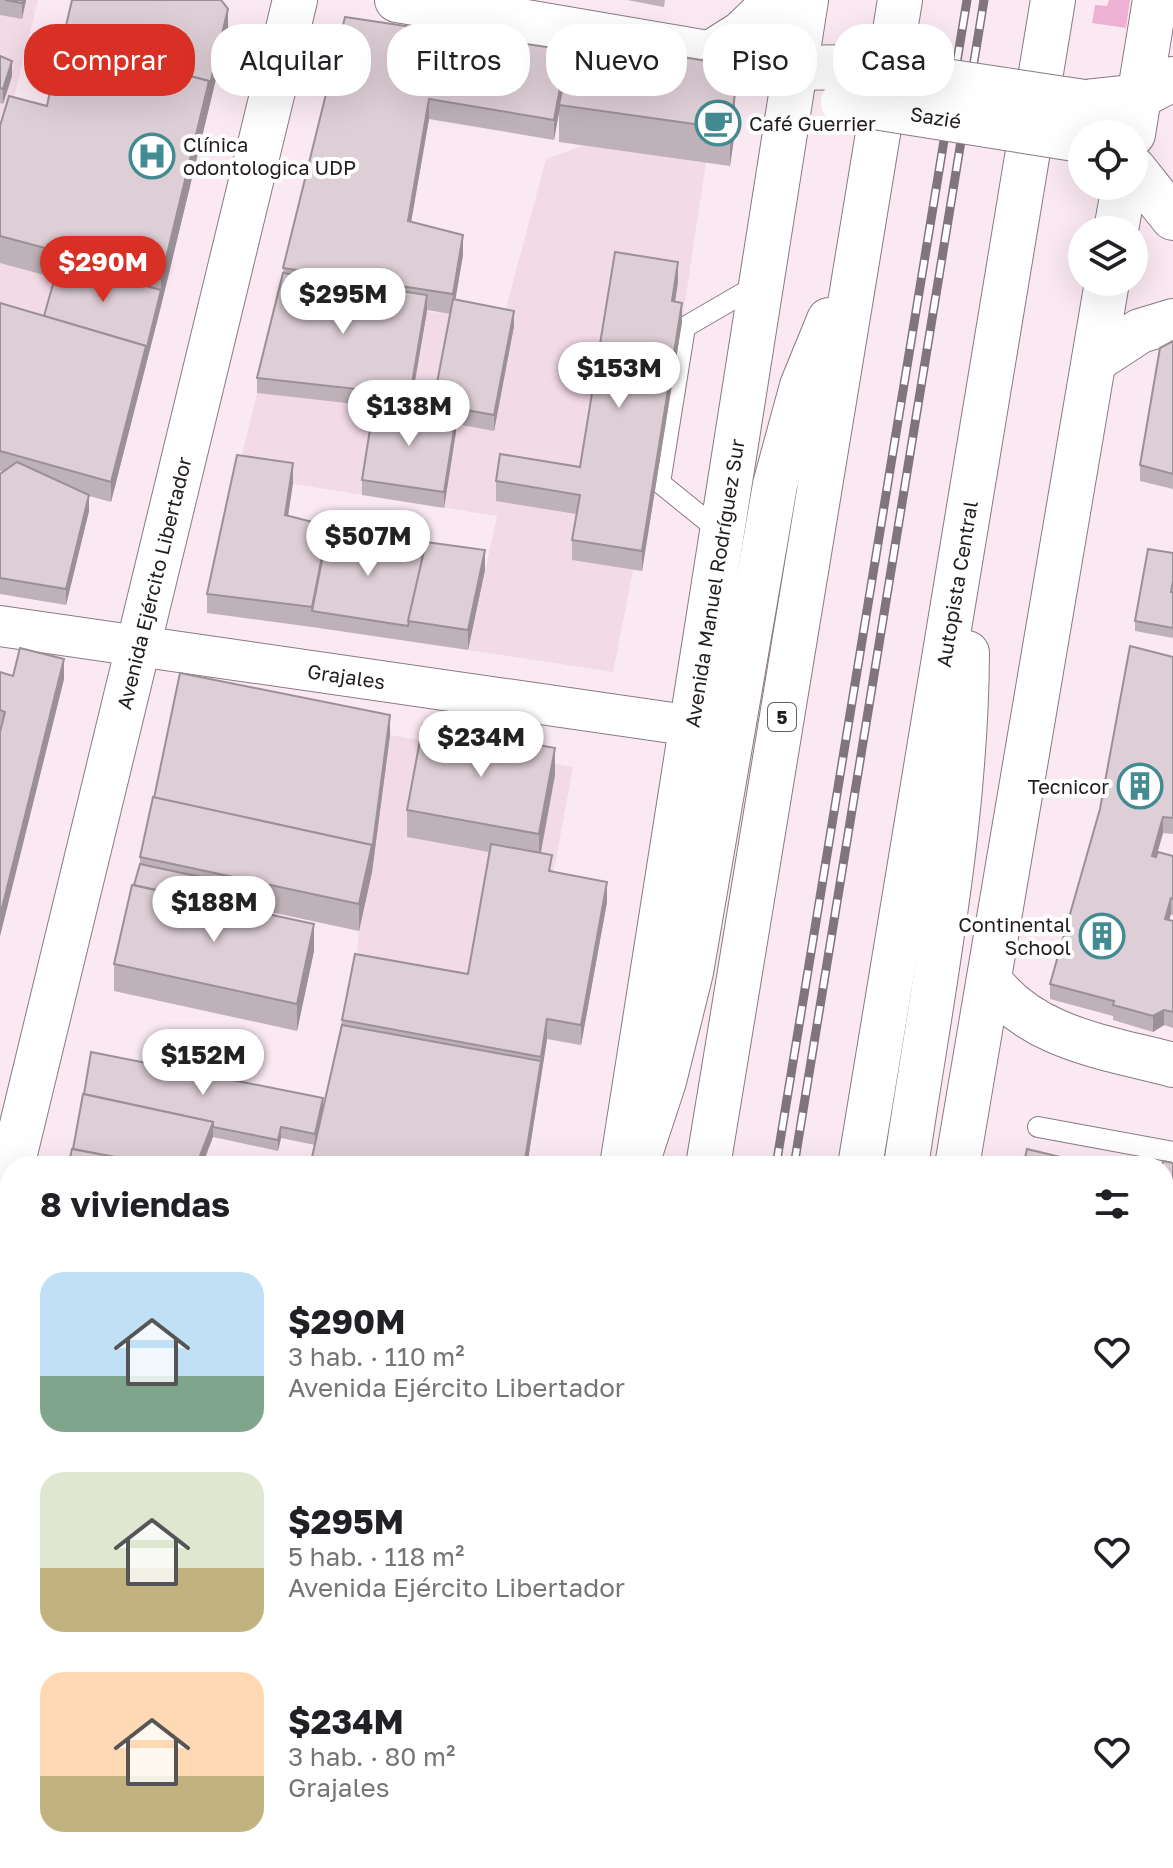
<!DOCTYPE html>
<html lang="es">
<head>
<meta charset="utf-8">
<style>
	body { margin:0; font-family:"Golos Text",sans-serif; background:#f2f2f2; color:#202124; height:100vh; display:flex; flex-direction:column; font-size:30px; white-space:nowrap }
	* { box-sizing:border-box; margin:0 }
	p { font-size:26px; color:#757577 }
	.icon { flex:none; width:44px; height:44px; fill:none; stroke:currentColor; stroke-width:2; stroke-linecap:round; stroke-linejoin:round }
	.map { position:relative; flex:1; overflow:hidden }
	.side { position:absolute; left:0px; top:1156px; width:1174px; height:712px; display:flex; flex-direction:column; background:#fff; border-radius:32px 32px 0 0; box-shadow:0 8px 32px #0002 }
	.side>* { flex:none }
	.hud { position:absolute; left:24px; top:24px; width:1126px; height:72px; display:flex; gap:16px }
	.fabs { position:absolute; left:1068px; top:120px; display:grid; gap:16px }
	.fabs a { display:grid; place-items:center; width:80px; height:80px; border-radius:50%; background:#fff; box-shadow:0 8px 32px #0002; font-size:40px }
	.price { position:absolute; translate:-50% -68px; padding:0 18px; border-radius:28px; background:#fff; color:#222; font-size:26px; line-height:52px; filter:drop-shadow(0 2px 4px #0008) }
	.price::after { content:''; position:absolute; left:50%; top:48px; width:24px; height:18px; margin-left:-12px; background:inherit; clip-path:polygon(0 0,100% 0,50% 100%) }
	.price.on { background:#d93025; color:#fff }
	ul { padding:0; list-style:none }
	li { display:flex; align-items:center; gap:24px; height:200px; padding:0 40px }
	li span { display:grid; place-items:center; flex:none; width:224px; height:160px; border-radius:24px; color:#555 }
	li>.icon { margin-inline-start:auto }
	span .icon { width:96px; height:96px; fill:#fffc; stroke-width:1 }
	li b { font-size:34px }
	h2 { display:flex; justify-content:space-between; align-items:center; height:96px; padding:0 40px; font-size:34px }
	.chip { padding:0 28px; border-radius:32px; background:#fff; box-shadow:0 8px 32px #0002; font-size:28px; line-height:72px }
	.chip.on { background:#d93025; color:#fff }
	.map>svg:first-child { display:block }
	.built { fill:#f2dae7 }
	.green { fill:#eeb1d3 }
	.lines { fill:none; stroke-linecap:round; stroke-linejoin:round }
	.service-casing { stroke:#897a82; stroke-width:22 }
	.minor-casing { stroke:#897a82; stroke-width:42 }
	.tertiary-casing { stroke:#897a82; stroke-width:46 }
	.secondary-casing { stroke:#897a82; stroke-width:46 }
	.primary-casing { stroke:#897a82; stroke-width:46 }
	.motorway-casing { stroke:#897a82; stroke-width:46 }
	.path { stroke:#978b92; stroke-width:5; stroke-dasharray:4 6; stroke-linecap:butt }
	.service { stroke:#fff; stroke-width:20 }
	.minor { stroke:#fff; stroke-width:40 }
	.tertiary { stroke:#fff; stroke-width:44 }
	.secondary { stroke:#fff; stroke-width:44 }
	.primary { stroke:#fff; stroke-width:44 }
	.motorway { stroke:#fff; stroke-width:44 }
	.rail-casing { stroke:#80757b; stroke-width:9 }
	.rail { stroke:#fff; stroke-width:6; stroke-dasharray:18; stroke-linecap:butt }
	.secondary-bridge-casing { stroke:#897a82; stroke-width:46; stroke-linecap:butt }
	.secondary-bridge { stroke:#fff; stroke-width:44 }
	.wall { fill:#bfb1b8; fill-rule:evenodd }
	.shaded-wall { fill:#9b9096 }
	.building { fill:#deced6; stroke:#9b9096; stroke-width:2 }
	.labels { text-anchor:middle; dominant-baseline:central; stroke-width:8; stroke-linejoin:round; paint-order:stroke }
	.shield { fill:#fff; stroke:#646062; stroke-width:2 }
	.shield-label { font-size:18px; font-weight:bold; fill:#221c1f }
	.street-label { font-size:20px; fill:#221c1f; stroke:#fff }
	.poi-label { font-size:20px; fill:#221c1f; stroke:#fff; text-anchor:start }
</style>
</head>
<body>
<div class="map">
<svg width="1173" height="1868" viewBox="0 0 1173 1868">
	<rect width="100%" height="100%" fill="#fae9f2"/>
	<g class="built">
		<path d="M0,0H38L0,153Z"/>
		<path d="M587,144L706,162L682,322L613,672L468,650L497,516L237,475L283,288L502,323L546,159Z"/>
		<path d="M0,263L59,279L42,336L0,323Z"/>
		<path d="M390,735L573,767L550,891L607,902L581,1045L547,1039L527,1166H314L355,974L359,931L140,884L371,871Z"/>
	</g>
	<g class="green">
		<path d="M1109,0H1130L1126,28L1092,23L1095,5L1107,6Z"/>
		<path d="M109,1858H461L460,1868H107Z"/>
		<path d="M857,1858H1048L1064,1862L1063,1868H856Z"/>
	</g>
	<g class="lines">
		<g class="service-casing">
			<g id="service">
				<path d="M723,534L660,483L685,327L759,284"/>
				<path d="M1038,1127L1173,1152"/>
				<path d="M1164,1445L1173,1405"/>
				<path d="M1164,1671L1173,1632"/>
				<path d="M1085,1868L1087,1858"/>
			</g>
		</g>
		<g class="minor-casing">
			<g id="minor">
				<path id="s1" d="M0,626L693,726"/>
			</g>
		</g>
		<g class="tertiary-casing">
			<g id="tertiary">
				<path d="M397,0L796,68"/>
				<path d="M989,980C1033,1039 1106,1047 1173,1065"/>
				<path id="s2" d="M12,1166L295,0"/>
				<path d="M0,1217L10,1176"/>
				<path d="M0,1355L10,1356"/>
			</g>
		</g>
		<g class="secondary-casing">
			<g id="secondary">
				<path d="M796,68L852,67"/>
				<path d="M1084,102L1140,96L1173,79"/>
				<path d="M1134,169L1173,218"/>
				<path d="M273,1858L282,1868"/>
			</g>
		</g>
		<g class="primary-casing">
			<g id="primary">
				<path d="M709,54L742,33L776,0"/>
				<path d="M1133,134L1155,0"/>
				<path d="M1116,230L1124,186"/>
				<path d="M1094,361L1140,331L1173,321"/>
				<path id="s3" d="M622,1166L806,0"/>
				<path d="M957,1166L1107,282"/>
				<path d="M512,1868L514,1858"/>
				<path d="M838,1868L839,1858"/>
			</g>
		</g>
		<g class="motorway-casing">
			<g id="motorway">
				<path d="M636,1166L664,1081L691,972L775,485L802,386L829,320"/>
				<path d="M708,1166L900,0"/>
				<path id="s4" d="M860,1166L1053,0"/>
				<path d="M906,1166C931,997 966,825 967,653"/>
				<path d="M590,1868L592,1858"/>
				<path d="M743,1868L745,1858"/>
			</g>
		</g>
		<g class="path">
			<path d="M430,1858L437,1868"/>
			<path d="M897,1858L901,1868"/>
		</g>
		<use href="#service" class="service"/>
		<use href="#minor" class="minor"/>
		<use href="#tertiary" class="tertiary"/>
		<use href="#secondary" class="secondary"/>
		<use href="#primary" class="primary"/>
		<use href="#motorway" class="motorway"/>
		<g class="rail-casing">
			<g id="rail">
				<path d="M776,1166L967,0"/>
				<path d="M794,1166L984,0"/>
			</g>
		</g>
		<use href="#rail" class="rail"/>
		<g class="secondary-bridge-casing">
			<g id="secondary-bridge">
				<path d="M852,67L1084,102"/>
				<path id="s5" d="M843,102L1081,140"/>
			</g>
		</g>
		<use href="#secondary-bridge" class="secondary-bridge"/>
	</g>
	<g class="wall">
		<path d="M0,0H26L22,19L0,15Z"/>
		<path d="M627,0H665L664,7Z"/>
		<path d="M345,17L567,67L735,131L730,166L559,142V110L554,140L429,119L411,221L463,255L455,299L514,326L494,431L456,424V432L444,508L362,495V480L373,406L257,393V378ZM427,310L450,314L433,404V413L410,410Z"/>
		<path d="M228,29L161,306L111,502L89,496V511L66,605L0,594V474L3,472L0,471V303L44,316L55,278L0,263V126Z"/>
		<path d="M0,56L12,76L3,104L0,103Z"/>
		<path d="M678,282L675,301L682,322L642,571L572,560V540L576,514L496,501V481L580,467Z"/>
		<path d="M1173,341V489L1140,481V465Z"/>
		<path d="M293,483L288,516L328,530L485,570L468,650L312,627L207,613V594Z"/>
		<path d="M1173,553V638L1135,631V621Z"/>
		<path d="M1173,657V834L1163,833L1156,857L1173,856V915L1171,914L1169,920L1173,921V1028L1164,1025L1153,1032L1113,1020V1016L1050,999V984L1100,809Z"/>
		<path d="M0,672L13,676L64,679L0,936Z"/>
		<path d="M390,735L372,872L359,931L238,905V908L314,951L297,1031L114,991V964L140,864V857Z"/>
		<path d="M555,775L541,853L552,872L607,902L581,1045L547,1039L527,1166H310L315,1145L281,1138L278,1151L213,1137L72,1149L323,1108L342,1020L468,974L489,852L407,837V810Z"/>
		<path d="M0,1405L10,1407V1646L0,1643Z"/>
		<path d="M0,1729L10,1731V1805L0,1803Z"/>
		<path d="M1111,1864L1173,1868H1111Z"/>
	</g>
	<g class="shaded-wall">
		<path d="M23,0H26L22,19V3Z"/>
		<path d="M228,9V29L209,108L161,306L111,502V482L161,290V279Z"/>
		<path d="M567,50V70L554,140V120Z"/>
		<path d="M12,61V76L3,104V89Z"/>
		<path d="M735,94V131L730,166V129Z"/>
		<path d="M429,99V119L408,240V221Z"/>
		<path d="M463,235V255L453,314V294Z"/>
		<path d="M678,262V282L672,321V301Z"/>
		<path d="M427,295V311L410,410V395Z"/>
		<path d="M682,303V322L642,571V551Z"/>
		<path d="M514,311V326L494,431V415Z"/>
		<path d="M456,417V432L444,508V492Z"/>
		<path d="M293,463V483L285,535V515Z"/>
		<path d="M89,495V511L66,605V589Z"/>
		<path d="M485,550V570L468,650V630Z"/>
		<path d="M64,659V679L0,936V916Z"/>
		<path d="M390,715V735L372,872L359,931V904L372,845Z"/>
		<path d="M555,748V775L539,861V834Z"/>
		<path d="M1163,817V833L1152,872V856Z"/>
		<path d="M607,882V902L581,1045V1025Z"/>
		<path d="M238,885V905L232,934V914Z"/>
		<path d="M1171,898V914L1165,934V919Z"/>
		<path d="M314,924V951L297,1031V1004Z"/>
		<path d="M1164,1010V1025L1153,1032V1016Z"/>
		<path d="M547,1019V1039L527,1166H524Z"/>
		<path d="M323,1098V1109L315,1145V1134Z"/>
		<path d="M213,1122V1137L202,1166H196Z"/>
		<path d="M281,1127V1138L278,1151V1140Z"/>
		<path d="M1173,1332V1347L1164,1383V1368Z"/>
	</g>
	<g class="building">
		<path d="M5,0H23L22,3Z"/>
		<path d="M72,0H221L228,9L209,88V81L62,43Z"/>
		<path d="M345,17L567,50L554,120L429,99L408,221L463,235L453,294L283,268Z"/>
		<path d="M573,39L713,62L735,94L730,129L559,105Z"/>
		<path d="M60,42L209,81L161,279L0,236V126L9,96L47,106Z"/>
		<path d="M0,56L12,61L3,89L0,88Z"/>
		<path d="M615,252L678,262L672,301L682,303L642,551L572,540L580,495L496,481L500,454L580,467Z"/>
		<path d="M59,263L161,290L146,351V346L44,316Z"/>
		<path d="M283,273L427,295L410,395L257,378Z"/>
		<path d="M453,299L514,311L494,415L433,404Z"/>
		<path d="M0,303L146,346L111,482L0,451Z"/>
		<path d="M1173,341V474L1140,465L1160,348Z"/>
		<path d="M374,404L456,417L444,492L362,480Z"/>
		<path d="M237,455L293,463L285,515L328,526L312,607L207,594Z"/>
		<path d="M17,462L89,495L66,589L0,578V474Z"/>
		<path d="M328,530L425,546L408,626L312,611Z"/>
		<path d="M426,542L485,550L468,630L408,621Z"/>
		<path d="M1148,549L1173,553V581L1171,592H1173V628L1135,621Z"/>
		<path d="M1130,646L1173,657V818L1163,817L1152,856L1156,857L1158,852L1173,856V899L1171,898L1165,919L1173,921V1012L1164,1010L1153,1016L1113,1005L1114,1001L1050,984L1100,809Z"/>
		<path d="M20,648L64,659L0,916V732L5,712L0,710V672L13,676Z"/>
		<path d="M180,673L390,715L372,851V845L154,798Z"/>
		<path d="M423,724L555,748L539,834L407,810Z"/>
		<path d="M153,797L372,845L359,904L140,857Z"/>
		<path d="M491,844L552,855L549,871L607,882L581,1025L547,1019L541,1057L342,1020L355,954L468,974Z"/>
		<path d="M140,864L238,885L233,907L134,885Z"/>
		<path d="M132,885L314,924L297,1004L114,964Z"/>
		<path d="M342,1025L541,1061L524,1166H310Z"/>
		<path d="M91,1052L323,1098L315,1134L281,1127L278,1140L213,1127V1122L84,1094Z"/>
		<path d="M83,1094L213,1122L196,1166H151V1164L73,1149Z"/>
		<path d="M72,1149L151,1164L150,1166H68Z"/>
		<path d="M1027,1149L1077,1161L1076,1166H1003L1004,1158L1019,1161L1020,1157L1025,1158Z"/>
		<path d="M1163,1161L1173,1163V1332L1164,1368L1165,1208L1164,1166H1162Z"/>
		<path d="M0,1405L10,1407V1534L0,1532Z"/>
		<path d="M0,1542L10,1544V1640L0,1638Z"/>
		<path d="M0,1729L10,1731V1785L0,1783Z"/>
		<path d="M1164,1744L1173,1746V1855L1170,1868H1129L1111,1864L1112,1858H1164Z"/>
		<path d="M622,1858H722L720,1868H620Z"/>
	</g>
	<defs>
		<g id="cafe-ring" transform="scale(2.3)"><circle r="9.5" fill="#fff" stroke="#438b92" stroke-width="1.5"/><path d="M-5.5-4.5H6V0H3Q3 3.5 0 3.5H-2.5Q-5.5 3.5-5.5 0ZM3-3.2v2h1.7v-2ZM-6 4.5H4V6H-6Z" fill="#438b92"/></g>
		<g id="hospital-ring" transform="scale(2.3)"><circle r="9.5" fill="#fff" stroke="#438b92" stroke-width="1.5"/><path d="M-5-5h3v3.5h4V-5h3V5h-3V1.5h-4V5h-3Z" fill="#438b92"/></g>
		<g id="building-ring" transform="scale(2.3)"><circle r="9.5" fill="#fff" stroke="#438b92" stroke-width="1.5"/><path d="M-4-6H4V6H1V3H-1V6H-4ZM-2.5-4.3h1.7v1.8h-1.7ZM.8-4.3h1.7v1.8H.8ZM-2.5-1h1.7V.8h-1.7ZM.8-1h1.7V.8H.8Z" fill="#438b92"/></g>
	</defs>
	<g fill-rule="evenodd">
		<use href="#cafe-ring" x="718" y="123"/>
		<use href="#hospital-ring" x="152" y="156"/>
		<use href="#building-ring" x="1140" y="786"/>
		<use href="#building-ring" x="1102" y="936"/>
	</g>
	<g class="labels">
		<rect class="shield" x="768" y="703" width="28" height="28" rx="6"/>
		<g class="shield-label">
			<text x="782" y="717">5</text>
		</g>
		<g class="street-label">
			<text stroke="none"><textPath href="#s5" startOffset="94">Sazié</textPath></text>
			<text stroke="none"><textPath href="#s2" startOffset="600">Avenida Ejército Libertador</textPath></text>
			<text stroke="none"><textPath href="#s3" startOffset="590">Avenida Manuel Rodríguez Sur</textPath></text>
			<text stroke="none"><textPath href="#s4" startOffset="590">Autopista Central</textPath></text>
			<text stroke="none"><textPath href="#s1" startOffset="350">Grajales</textPath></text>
		</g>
		<g class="poi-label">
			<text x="749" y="123">Café Guerrier</text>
			<text x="183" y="144">Clínica<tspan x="183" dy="23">odontologica UDP</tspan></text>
			<text x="1109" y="786" text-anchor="end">Tecnicor</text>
			<text x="1071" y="924" text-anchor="end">Continental<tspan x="1071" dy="23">School</tspan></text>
		</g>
	</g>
</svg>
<div class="fabs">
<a><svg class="icon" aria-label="locate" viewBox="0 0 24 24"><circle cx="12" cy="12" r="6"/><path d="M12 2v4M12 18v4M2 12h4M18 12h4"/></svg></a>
<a><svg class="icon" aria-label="layers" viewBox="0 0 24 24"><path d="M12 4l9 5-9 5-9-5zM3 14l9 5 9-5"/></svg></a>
</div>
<b class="price on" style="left:103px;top:304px">$290M</b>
<b class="price" style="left:343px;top:336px">$295M</b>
<b class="price" style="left:619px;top:410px">$153M</b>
<b class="price" style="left:409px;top:448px">$138M</b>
<b class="price" style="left:368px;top:578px">$507M</b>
<b class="price" style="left:481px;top:779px">$234M</b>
<b class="price" style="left:214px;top:944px">$188M</b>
<b class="price" style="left:203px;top:1097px">$152M</b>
<div class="hud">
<a class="chip on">Comprar</a>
<a class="chip">Alquilar</a>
<a class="chip">Filtros</a>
<a class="chip">Nuevo</a>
<a class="chip">Piso</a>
<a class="chip">Casa</a>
</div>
<section class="side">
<h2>8 viviendas<svg class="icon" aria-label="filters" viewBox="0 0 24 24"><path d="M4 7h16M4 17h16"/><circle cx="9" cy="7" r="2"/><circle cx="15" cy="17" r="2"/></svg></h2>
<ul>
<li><span style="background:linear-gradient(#bfe0f5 65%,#7fa58c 0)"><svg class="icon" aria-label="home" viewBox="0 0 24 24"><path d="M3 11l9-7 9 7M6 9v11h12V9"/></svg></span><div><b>$290M</b><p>3 hab. · 110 m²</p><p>Avenida Ejército Libertador</p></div><svg class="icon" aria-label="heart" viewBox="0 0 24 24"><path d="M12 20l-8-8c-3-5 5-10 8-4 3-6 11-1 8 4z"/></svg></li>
<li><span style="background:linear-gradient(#dfe7d0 60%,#c2b280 0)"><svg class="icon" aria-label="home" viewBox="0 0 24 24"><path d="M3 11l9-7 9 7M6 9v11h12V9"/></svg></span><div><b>$295M</b><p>5 hab. · 118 m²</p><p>Avenida Ejército Libertador</p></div><svg class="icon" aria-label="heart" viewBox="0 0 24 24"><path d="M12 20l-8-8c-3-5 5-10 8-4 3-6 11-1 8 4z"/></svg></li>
<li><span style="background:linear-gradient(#ffd9b3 65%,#c2b280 0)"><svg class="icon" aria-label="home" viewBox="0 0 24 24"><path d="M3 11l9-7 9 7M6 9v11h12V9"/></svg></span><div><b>$234M</b><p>3 hab. · 80 m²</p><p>Grajales</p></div><svg class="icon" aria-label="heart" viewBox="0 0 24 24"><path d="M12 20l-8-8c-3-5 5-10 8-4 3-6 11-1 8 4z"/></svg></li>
</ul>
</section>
</div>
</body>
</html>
